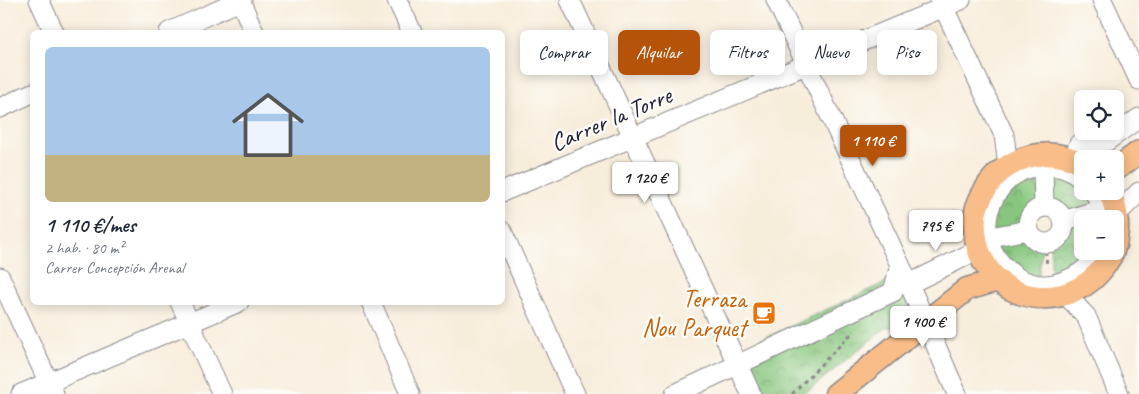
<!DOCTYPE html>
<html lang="es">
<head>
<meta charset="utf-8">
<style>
	body { margin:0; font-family:Caveat,sans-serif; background:#f2f2f3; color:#1f2937; height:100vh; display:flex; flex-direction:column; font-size:19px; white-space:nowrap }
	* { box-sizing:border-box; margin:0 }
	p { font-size:16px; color:#747a83 }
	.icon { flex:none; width:28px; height:28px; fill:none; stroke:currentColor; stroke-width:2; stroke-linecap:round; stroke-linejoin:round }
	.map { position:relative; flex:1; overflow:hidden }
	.panel { position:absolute; left:30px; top:30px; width:475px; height:275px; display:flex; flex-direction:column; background:#fff; border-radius:8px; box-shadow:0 2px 12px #0003 }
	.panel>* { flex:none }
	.hud { position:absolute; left:520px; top:30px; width:475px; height:45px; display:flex; gap:10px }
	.controls { position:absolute; left:1074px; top:90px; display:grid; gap:10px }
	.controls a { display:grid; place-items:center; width:50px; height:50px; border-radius:8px; background:#fff; box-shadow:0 2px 12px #0003; font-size:25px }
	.price { position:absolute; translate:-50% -42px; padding:0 11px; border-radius:5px; background:#fff; color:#222; font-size:16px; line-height:32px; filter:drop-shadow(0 1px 2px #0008) }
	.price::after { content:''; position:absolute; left:50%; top:30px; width:15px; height:11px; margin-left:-8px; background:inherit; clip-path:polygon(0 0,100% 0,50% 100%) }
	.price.on { background:#b45309; color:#fff }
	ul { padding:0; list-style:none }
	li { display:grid; align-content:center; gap:10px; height:265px; padding:0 15px }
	li span { display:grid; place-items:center; height:155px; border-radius:8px; color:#555 }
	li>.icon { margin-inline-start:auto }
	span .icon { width:90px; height:90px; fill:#fffc; stroke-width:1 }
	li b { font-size:21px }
	.tag { padding:0 18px; border-radius:8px; background:#fff; box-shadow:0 2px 12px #0003; font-size:18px; line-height:45px }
	.tag.on { background:#b45309; color:#fff }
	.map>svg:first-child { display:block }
	.park { fill:url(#park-crowns); stroke:#54745c }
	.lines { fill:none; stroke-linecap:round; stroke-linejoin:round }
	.minor-casing { stroke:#8c888b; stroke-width:21 }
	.major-casing { stroke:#8c888b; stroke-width:25 }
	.path { stroke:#8c888b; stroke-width:3; stroke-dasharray:4 4; stroke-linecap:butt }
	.minor { stroke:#fff; stroke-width:19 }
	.major { stroke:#f8bd89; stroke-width:22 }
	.labels { text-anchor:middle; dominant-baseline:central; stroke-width:5; stroke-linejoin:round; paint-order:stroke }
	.street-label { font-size:25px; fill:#22223b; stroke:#fdfcf7 }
	.food-label { font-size:25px; fill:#c56008; stroke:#fdfcf7; text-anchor:end }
</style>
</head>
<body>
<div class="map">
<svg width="1139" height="394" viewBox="0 0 1139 394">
	<defs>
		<pattern id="park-crowns" width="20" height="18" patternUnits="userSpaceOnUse" patternTransform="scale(1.25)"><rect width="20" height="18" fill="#87c67e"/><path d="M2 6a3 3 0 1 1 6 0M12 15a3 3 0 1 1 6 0" fill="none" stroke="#6ea068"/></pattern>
	</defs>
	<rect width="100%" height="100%" fill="#fdfcf7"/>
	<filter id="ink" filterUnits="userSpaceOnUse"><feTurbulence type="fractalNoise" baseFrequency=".02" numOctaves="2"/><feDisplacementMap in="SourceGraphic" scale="10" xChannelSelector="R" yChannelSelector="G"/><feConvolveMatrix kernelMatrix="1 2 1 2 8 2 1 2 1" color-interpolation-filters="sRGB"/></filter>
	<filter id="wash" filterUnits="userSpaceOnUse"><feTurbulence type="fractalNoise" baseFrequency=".0096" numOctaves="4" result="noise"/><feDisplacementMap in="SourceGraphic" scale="20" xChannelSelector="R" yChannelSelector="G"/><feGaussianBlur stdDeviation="1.12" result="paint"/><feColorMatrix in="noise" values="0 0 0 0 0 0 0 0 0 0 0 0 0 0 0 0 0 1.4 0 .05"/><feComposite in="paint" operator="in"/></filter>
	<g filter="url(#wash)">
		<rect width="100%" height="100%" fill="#f7eddb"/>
		<g class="park">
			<path d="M1035,171L1041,204C1030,208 1025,212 1022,224L989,232L1000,192Z"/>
			<path d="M1050,172L1082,183V191H1090L1098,204L1064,215L1060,209L1048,204Z"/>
			<path d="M1082,222V251H1097L1052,280L1050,247C1061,242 1067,236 1067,224Z"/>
			<path d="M1025,235L1033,244L1042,248L1038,282L1023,277L994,248Z"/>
			<path d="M895,278L910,309V316L897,328L887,327L804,394H765L743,348Z"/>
		</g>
	</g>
	<g filter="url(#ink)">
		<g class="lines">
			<g class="minor-casing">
				<g id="minor">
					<path d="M39,0L54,32"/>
					<path d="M240,0L254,32"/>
					<path d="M397,0L412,32"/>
					<path d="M570,0L751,394"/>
					<path d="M776,0L909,284L957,394"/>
					<path d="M940,0L1004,135L1008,166"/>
					<path d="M1102,0L1139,80"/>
					<path d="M169,32L242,0"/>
					<path d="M0,108L32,93"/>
					<path d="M1073,159L1079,144L1107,141L1139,118"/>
					<path d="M1043,165L1044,207"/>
					<path d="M1082,180C1078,177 1074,173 1070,171C1007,143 952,231 1014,275C1024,283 1041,287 1054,284C1074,279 1089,270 1098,251"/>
					<path d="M1094,191L1102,209L1104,219"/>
					<path d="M502,192L961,0"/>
					<circle cx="1046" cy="225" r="18"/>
					<path d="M1117,214L1139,192"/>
					<path d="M1063,221L1102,209"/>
					<path d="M502,231L575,394"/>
					<path d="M985,238L1029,230"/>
					<path d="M0,277L54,394"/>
					<path d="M909,284L978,250"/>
					<path d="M1066,295L1086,316L1119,394"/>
					<path d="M180,302L222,394"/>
					<path d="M371,302L410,394"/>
					<path d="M21,394L239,302"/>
					<path d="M675,394L893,292L900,265"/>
				</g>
			</g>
			<g class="major-casing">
				<g id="major">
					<path d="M1082,164C1059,151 1033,151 1010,165C995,173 986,186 979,202C975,211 974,221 975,231C981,308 1080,322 1113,251"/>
					<path d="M1115,170L1139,152"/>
					<path d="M1109,191C1118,209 1119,226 1115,245"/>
					<path d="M836,394L967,289L998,280"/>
				</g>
			</g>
			<g class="path">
				<path d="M1045,243L1047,267"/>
				<path d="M792,394L854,331"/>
			</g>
			<use href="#minor" class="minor"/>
			<use href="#major" class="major"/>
		</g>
	</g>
	<defs>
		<g id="cafe-square" transform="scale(1.25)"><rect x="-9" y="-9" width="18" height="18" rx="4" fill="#e8710a" stroke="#fdfcf7"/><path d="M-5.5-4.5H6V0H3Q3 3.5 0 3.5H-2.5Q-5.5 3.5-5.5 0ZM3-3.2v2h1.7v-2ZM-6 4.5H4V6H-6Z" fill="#fff"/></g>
	</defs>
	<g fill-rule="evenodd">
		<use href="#cafe-square" x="764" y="313"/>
	</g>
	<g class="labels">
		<g class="street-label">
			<text transform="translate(611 119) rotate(-23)">Carrer la Torre</text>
		</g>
		<g class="food-label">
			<text x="746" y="299">Terraza<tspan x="746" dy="29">Nou Parquet</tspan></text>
		</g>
	</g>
</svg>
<div class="controls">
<a><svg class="icon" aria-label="locate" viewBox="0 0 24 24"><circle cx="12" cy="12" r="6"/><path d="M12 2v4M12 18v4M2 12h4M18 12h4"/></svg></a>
<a>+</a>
<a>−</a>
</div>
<b class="price on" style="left:873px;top:167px">1 110 €</b>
<b class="price" style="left:645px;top:204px">1 120 €</b>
<b class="price" style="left:936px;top:252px">795 €</b>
<b class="price" style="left:923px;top:348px">1 400 €</b>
<div class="hud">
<a class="tag">Comprar</a>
<a class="tag on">Alquilar</a>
<a class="tag">Filtros</a>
<a class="tag">Nuevo</a>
<a class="tag">Piso</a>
</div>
<section class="panel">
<ul>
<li><span style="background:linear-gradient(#a9c7e8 70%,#c2b280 0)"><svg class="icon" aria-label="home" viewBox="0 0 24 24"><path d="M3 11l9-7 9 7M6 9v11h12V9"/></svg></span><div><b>1 110 €/mes</b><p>2 hab. · 80 m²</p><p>Carrer Concepción Arenal</p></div></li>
</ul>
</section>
</div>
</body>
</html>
